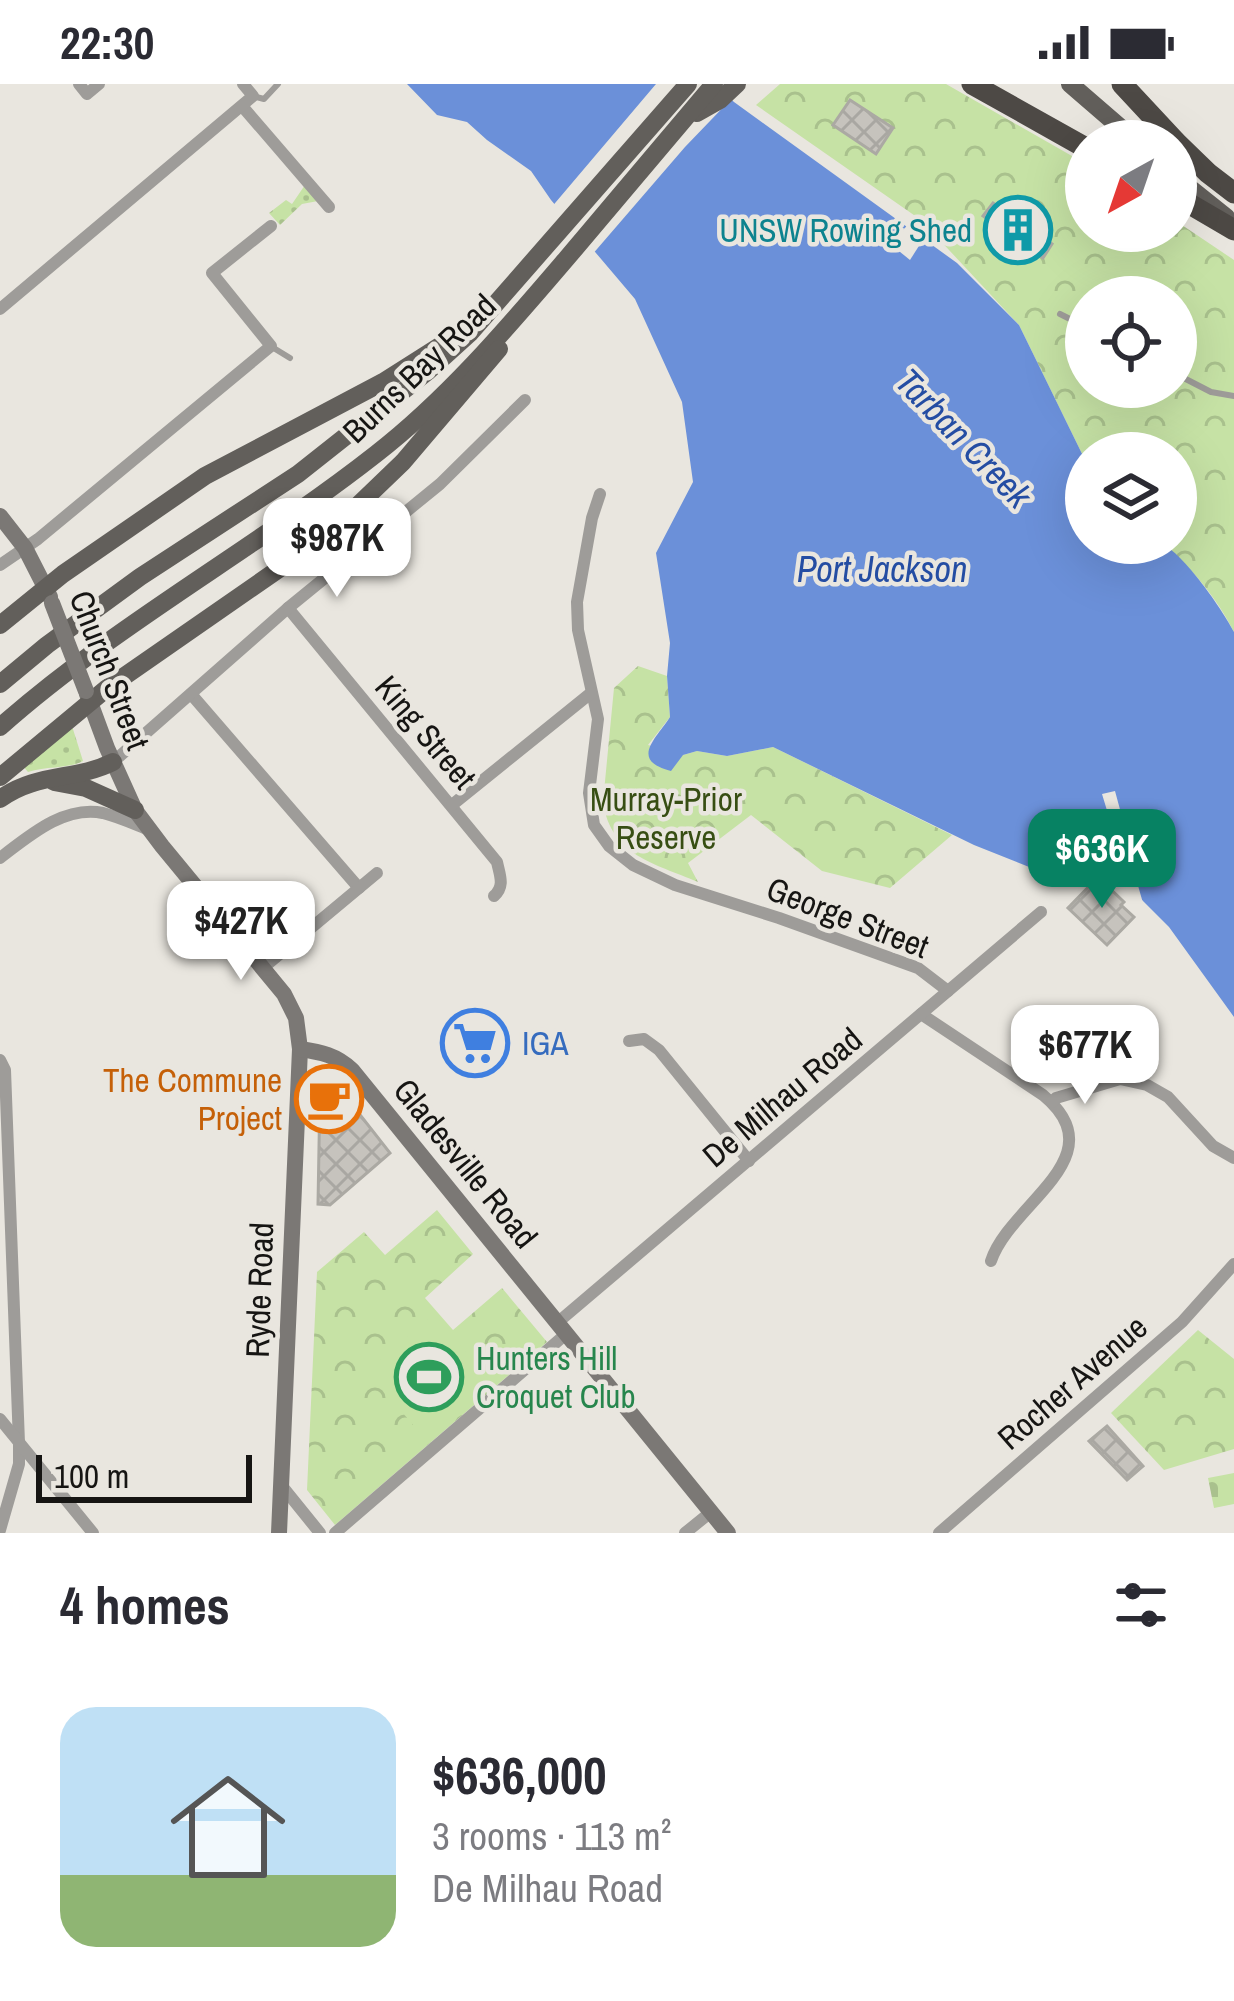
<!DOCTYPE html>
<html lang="en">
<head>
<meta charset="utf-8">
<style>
	body { margin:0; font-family:"Archivo Narrow",sans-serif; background:#f7f7f7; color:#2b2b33; height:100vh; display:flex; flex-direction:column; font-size:45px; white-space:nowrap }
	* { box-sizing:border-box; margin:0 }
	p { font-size:39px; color:#7c7c81 }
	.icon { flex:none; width:66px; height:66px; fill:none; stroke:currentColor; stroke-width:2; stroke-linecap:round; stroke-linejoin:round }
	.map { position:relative; height:1449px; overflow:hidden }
	.sheet { display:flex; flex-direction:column; background:#fff; flex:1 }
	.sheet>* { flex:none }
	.needle { width:78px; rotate:220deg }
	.controls { position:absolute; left:1065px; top:36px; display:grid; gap:24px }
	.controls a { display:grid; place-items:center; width:132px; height:132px; border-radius:50%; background:#fff; box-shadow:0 12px 48px #0002; font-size:60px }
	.scale { position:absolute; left:36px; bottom:30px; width:216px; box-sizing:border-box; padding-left:12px; border:6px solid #161513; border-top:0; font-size:33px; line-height:42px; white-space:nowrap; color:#161513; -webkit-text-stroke:9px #e9e6df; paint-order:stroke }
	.price { position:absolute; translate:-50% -102px; padding:0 27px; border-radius:24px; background:#fff; color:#222; font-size:39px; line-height:78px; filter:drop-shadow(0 3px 6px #0008) }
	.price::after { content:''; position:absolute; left:50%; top:72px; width:36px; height:27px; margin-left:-18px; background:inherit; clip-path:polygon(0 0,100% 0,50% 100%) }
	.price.on { background:#078263; color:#fff }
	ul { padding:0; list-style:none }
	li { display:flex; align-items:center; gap:36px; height:300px; padding:0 60px }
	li+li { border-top:3px solid #e1e1e2 }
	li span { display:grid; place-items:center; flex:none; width:336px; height:240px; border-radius:36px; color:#555 }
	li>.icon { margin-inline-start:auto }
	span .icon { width:144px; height:144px; fill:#fffc; stroke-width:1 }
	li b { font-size:51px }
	h2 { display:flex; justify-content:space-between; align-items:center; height:144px; padding:0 60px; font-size:51px }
	.status { display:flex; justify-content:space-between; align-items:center; height:84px; padding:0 60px; background:#fff; direction:ltr }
	.status svg { height:33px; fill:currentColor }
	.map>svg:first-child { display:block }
	.grass { fill:url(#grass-dots) }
	.forest { fill:url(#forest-crowns); fill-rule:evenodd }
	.cemetery { fill:url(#cemetery-stones) }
	.garden { fill:#c6e2a5 }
	.water { fill:#6b90d9 }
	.pier { fill:#e9e6df }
	.building { fill:url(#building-cross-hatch); stroke:#aba9a3; stroke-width:3 }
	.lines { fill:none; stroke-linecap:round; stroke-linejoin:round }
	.lane { stroke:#9e9c99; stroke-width:6 }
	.street { stroke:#9e9c99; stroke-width:12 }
	.secondary { stroke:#7b7875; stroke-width:16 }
	.primary { stroke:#625f5b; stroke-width:18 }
	.highway { stroke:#4d4945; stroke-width:21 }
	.secondary-bridge { stroke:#7b7875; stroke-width:16 }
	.labels { text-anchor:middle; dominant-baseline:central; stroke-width:9; stroke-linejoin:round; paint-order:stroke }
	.culture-label { font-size:33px; fill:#0d838f; stroke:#e9e6df; text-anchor:end }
	.street-label { font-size:33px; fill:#161513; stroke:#e9e6df }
	.park-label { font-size:33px; fill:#374e13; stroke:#e9e6df }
	.shop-label { font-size:33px; fill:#366cbe; stroke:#e9e6df; text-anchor:start }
	.food-label { font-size:33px; fill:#c56008; stroke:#e9e6df; text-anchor:end }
	.leisure-label { font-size:33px; fill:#27864d; stroke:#e9e6df; text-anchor:start }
	.water-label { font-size:36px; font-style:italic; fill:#244da3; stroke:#e9e6df }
</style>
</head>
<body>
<div class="status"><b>22:30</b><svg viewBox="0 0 49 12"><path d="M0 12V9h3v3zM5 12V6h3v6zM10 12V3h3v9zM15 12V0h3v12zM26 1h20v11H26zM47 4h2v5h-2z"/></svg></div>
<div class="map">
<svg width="1234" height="1449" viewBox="0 0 1234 1449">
	<defs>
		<pattern id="grass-dots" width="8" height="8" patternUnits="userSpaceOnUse" patternTransform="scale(3)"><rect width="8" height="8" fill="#c6e2a5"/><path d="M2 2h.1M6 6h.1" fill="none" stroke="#a9c18d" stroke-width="1.8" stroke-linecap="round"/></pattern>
		<pattern id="forest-crowns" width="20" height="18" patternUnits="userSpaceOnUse" patternTransform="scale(3)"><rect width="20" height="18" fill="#c6e2a5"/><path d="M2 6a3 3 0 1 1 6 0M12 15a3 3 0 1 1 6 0" fill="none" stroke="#a9c18d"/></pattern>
		<pattern id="cemetery-stones" width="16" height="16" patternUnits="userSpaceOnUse" patternTransform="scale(3)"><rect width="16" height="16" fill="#c6e2a5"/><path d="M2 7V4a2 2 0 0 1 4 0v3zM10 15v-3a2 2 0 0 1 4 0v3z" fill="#a9c18d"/></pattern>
		<pattern id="building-cross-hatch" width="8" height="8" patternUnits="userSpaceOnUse" patternTransform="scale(3)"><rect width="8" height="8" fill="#c6c3bd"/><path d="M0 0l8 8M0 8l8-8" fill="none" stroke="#a9a7a2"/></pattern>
	</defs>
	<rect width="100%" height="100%" fill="#e9e6df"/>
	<g class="grass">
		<path d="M305,101L318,117L302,120L280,141L269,129L286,116L292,120Z"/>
		<path d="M72,642L83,677C68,685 46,682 28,688L22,681Z"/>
	</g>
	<g class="forest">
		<path d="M780,0H946L1086,80V147H1176V137L1234,176V548C1217,514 1190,481 1160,459H1176V369H1086V378L1019,241L921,136L756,21ZM1086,213H1176V303H1086Z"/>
		<path d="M638,582L667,592L670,633L648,661L683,671L697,667L727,672L773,663L952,751L890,804L822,787L751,731L688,779L698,798C654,779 611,772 603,718L614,604Z"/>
		<path d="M437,1126L473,1170L425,1214L453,1246L502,1204L547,1258L335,1441L307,1406L317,1188L364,1148L385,1171Z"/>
		<path d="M1198,1246L1234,1275V1365L1164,1386L1111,1329Z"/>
	</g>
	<path class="cemetery" d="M1234,1389V1420L1214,1424L1208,1394Z"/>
	<path class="garden" d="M434,1230L492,1299L425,1355L367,1287Z"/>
	<path class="water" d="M407,0H715L734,18L957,179L1019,241L1086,378V459C1103,459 1149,455 1162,460C1183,469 1223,526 1234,548V933L1169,843L1106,780L1084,799L1072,793L1064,797L974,761L773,663L727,672L697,667L683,671L671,687C629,676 656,655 670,633L667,592L670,559L656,469L693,398L682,318L635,215L551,116L531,87L487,56L467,38L437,31Z"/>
	<g class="pier">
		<path d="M656,0H724L735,11L685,63L591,172L550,125Z"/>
		<path d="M908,141L924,154L910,176L889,159Z"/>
		<path d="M1115,707L1125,744L1122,746L1143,819L1106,780L1119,766L1102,710Z"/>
	</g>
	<g class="building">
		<path d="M850,16L893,44L876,70L833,41Z"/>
		<path d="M993,119L1052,160L1043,174L983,132Z"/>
		<path d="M1098,793L1124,818L1121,821L1134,833L1107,861L1068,824Z"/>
		<path d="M328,1003L339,1004L390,1069L330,1121L318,1120L320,1006Z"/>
		<path d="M1107,1342L1143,1382L1127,1396L1089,1357Z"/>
	</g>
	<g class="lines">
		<g class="lane">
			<path d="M253,12L264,15L278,0"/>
			<path d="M1060,230L1086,243"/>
			<path d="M272,263L290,274"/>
			<path d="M1176,290L1211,308L1234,312"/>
			<path d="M192,843L211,827"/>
		</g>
		<g class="street">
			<path d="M79,0L87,10L99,0"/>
			<path d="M242,22L329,123"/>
			<path d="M0,225L253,12L243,0"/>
			<path d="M600,410L592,434L577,518L578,546L598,635L589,709L594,741L609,762L633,781L675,801L779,834L918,884L948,907"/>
			<path d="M0,481L38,455L271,262L212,189L271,142"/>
			<path d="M288,524L497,778C500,792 505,802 494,812"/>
			<path d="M191,610L359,804"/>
			<path d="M113,678L288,524L440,400L525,316"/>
			<path d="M452,721L591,609"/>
			<path d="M0,774C29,752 64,721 103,729C119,733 134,740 149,746"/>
			<path d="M263,884L377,789"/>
			<path d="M921,930L1043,1011C1118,1073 1010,1119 991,1177"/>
			<path d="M629,957L644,955L659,966L749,1077"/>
			<path d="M0,976L5,986L19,1359V1380L0,1446"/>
			<path d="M1052,1018L1056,1014L1120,995L1147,1001L1168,1013L1213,1062L1234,1074"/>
			<path d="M557,1239L1041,828"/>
			<path d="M0,1335L93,1449"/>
			<path d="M282,1402L320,1449"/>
			<path d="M335,1449L566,1250"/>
			<path d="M685,1449L711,1428"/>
			<path d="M939,1449L1182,1238L1234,1180"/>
		</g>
		<g class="secondary">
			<path d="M0,432L25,464L50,513"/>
			<path d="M87,610L107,664L135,726L162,762L284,910L296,934L300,965L279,1449"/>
			<path d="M300,965C321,968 336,971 352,986L728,1449"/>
		</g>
		<g class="primary">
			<path d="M1070,0L1136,57"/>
			<path d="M697,29L720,16L737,0"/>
			<path d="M1176,93L1226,133"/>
			<path d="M0,541L63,490L205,392L383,298L446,258"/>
			<path d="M0,600L47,561L140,493L298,390L427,288L470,249L688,0"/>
			<path d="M0,643C116,540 255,465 376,370C448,314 508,243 567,174C616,116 665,58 714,0"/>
			<path d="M0,693L106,605L325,453L403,378L499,265"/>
			<path d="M54,698L86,704L135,726"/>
			<path d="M0,715C37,688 75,697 113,678"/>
		</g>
		<g class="highway">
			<path d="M972,0L1086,64"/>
			<path d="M1122,0L1175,57"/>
			<path d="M1176,58L1208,89L1234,109"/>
			<path d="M1176,112L1234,146"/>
		</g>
		<path class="secondary-bridge" d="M52,519L86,607"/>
	</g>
	<defs>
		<g id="building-ring" transform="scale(3.45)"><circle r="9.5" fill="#e9e6df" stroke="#0f9aa8" stroke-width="1.5"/><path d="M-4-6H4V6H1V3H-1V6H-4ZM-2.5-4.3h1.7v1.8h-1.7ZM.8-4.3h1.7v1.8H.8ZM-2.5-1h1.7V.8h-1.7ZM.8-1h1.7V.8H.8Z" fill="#0f9aa8"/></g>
		<g id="supermarket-ring" transform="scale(3.45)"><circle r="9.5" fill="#e9e6df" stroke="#3f7fe0" stroke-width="1.5"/><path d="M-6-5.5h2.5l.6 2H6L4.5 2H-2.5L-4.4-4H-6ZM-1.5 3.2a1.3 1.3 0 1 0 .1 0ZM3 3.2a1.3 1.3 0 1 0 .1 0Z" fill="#3f7fe0"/></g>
		<g id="cafe-ring" transform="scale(3.45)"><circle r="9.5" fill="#e9e6df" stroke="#e8710a" stroke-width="1.5"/><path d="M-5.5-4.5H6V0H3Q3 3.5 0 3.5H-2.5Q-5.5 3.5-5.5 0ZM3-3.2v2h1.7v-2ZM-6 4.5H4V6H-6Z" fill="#e8710a"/></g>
		<g id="stadium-ring" transform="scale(3.45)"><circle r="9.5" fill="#e9e6df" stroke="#2e9e5b" stroke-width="1.5"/><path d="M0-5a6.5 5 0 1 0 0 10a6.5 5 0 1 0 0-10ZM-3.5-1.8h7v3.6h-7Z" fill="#2e9e5b"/></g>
	</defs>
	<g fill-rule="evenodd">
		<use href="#building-ring" x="1018" y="146"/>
		<use href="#supermarket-ring" x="475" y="959"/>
		<use href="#cafe-ring" x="329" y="1015"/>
		<use href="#stadium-ring" x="429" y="1293"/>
	</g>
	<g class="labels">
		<g class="culture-label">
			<text x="972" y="146">UNSW Rowing Shed</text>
		</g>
		<g class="street-label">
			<text transform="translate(419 284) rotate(-44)">Burns Bay Road</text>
			<text transform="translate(110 586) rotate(69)">Church Street</text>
			<text transform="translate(426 648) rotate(50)">King Street</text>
			<text transform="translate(848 833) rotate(21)">George Street</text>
			<text transform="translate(782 1013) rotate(-40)">De Milhau Road</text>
			<text transform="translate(466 1079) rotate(51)">Gladesville Road</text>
			<text transform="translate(259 1206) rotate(-88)">Ryde Road</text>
			<text transform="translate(1072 1298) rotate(-41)">Rocher Avenue</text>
		</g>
		<g class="park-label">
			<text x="666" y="715">Murray-Prior<tspan x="666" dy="38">Reserve</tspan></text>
		</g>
		<g class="shop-label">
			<text x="522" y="959">IGA</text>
		</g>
		<g class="food-label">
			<text x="282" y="996">The Commune<tspan x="282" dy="38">Project</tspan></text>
		</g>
		<g class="leisure-label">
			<text x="476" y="1274">Hunters Hill<tspan x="476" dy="38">Croquet Club</tspan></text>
		</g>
		<g class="water-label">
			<text transform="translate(964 354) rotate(46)">Tarban Creek</text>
			<text x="882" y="485">Port Jackson</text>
		</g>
	</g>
</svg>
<div class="controls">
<a><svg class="needle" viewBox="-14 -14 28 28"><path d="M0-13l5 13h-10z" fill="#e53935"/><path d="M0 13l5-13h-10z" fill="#7c7c81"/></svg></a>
<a><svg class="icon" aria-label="locate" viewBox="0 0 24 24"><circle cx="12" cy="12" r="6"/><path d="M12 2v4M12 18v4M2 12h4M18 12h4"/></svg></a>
<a><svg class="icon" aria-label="layers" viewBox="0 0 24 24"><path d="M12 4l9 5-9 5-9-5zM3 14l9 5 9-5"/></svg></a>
</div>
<div class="scale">100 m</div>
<b class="price" style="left:337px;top:516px">$987K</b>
<b class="price on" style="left:1102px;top:827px">$636K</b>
<b class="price" style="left:241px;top:899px">$427K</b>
<b class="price" style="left:1085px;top:1023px">$677K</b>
</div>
<section class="sheet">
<h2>4 homes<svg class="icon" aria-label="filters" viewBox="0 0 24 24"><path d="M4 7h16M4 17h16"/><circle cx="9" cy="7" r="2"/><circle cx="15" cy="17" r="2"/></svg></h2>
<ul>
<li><span style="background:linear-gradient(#bfe0f5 70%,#8fb573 0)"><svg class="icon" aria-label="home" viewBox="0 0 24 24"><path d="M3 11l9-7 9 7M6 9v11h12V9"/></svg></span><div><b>$636,000</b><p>3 rooms · 113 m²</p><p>De Milhau Road</p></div></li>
</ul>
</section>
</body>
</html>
